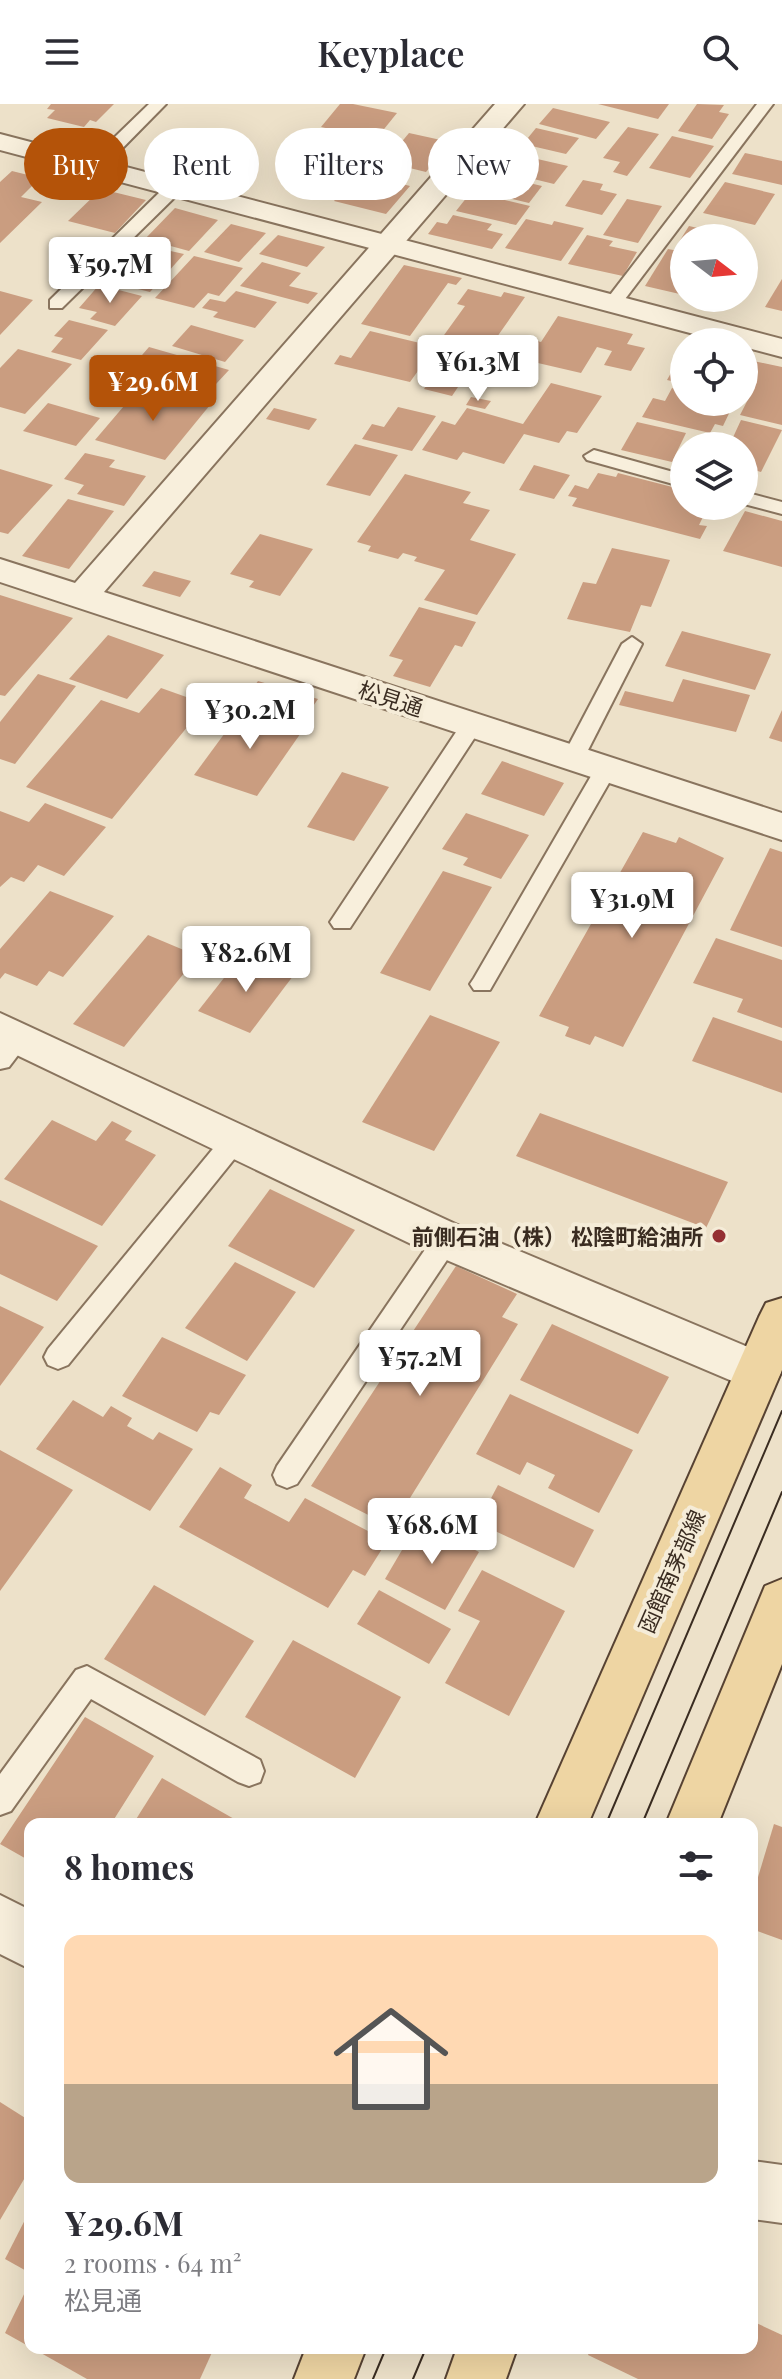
<!DOCTYPE html>
<html lang="en">
<head>
<meta charset="utf-8">
<style>
	body { margin:0; font-family:"Playfair Display","Noto Sans JP",serif; background:#f2f2f3; color:#2b2b33; height:100vh; display:flex; flex-direction:column; font-size:30px; white-space:nowrap }
	* { box-sizing:border-box; margin:0 }
	p { font-size:26px; color:#7c7c81 }
	.icon { flex:none; width:44px; height:44px; fill:none; stroke:currentColor; stroke-width:2; stroke-linecap:round; stroke-linejoin:round }
	.map { position:relative; flex:1; overflow:hidden }
	.panel { position:absolute; left:24px; top:1714px; width:734px; height:536px; display:flex; flex-direction:column; background:#fff; border-radius:16px; box-shadow:0 8px 32px #0002 }
	.panel>* { flex:none }
	.hud { position:absolute; left:24px; top:24px; width:734px; height:72px; display:flex; gap:16px }
	.needle { width:52px; rotate:106deg }
	.controls { position:absolute; left:670px; top:120px; display:grid; gap:16px }
	.controls a { display:grid; place-items:center; width:88px; height:88px; border-radius:50%; background:#fff; box-shadow:0 8px 32px #0002; font-size:40px }
	.price { position:absolute; translate:-50% -68px; padding:0 18px; border-radius:8px; background:#fff; color:#222; font-size:26px; line-height:52px; filter:drop-shadow(0 2px 4px #0008) }
	.price::after { content:''; position:absolute; left:50%; top:48px; width:24px; height:18px; margin-left:-12px; background:inherit; clip-path:polygon(0 0,100% 0,50% 100%) }
	.price.selected { background:#b45309; color:#fff }
	ul { padding:0; list-style:none }
	li { display:grid; align-content:center; gap:16px; height:424px; padding:0 40px }
	li+li { border-top:2px solid #e1e1e2 }
	li span { display:grid; place-items:center; height:248px; border-radius:16px; color:#555 }
	li>.icon { margin-inline-start:auto }
	span .icon { width:144px; height:144px; fill:#fffc; stroke-width:1 }
	li b { font-size:34px }
	h2 { display:flex; justify-content:space-between; align-items:center; height:96px; padding:0 40px; font-size:34px }
	.pill { padding:0 28px; border-radius:36px; background:#fff; box-shadow:0 8px 32px #0002; font-size:28px; line-height:72px }
	.pill.selected { background:#b45309; color:#fff }
	header { display:flex; justify-content:space-between; align-items:center; height:104px; padding:0 40px; background:#fff; font-size:36px; font-weight:600 }
	.map>svg:first-child { display:block }
	.building { fill:#ca9d80 }
	.lines { fill:none; stroke-linecap:round; stroke-linejoin:round }
	.service-casing { stroke:#89745e; stroke-width:4 }
	.minor-casing { stroke:#89745e; stroke-width:4 }
	.tertiary-casing { stroke:#89745e; stroke-width:4 }
	.primary-casing { stroke:#574232; stroke-width:4 }
	.service { fill:#f8efdc; fill-rule:evenodd }
	.minor { fill:#f8efdc; fill-rule:evenodd }
	.tertiary { fill:#f8efdc; fill-rule:evenodd }
	.primary { fill:#eed5a3; fill-rule:evenodd }
	.tram { stroke:#3a2c21; stroke-width:2 }
	.poi-dot { fill:#953033; stroke:#f5ecd8; stroke-width:3 }
	.labels { text-anchor:middle; dominant-baseline:central; stroke-width:8; stroke-linejoin:round; paint-order:stroke }
	.street-label { font-size:22px; fill:#3a2c21; stroke:#f5ecd8 }
	.poi-label { font-size:22px; font-weight:bold; fill:#3a2c21; stroke:#f5ecd8; text-anchor:end }
</style>
</head>
<body>
<header><svg class="icon" aria-label="menu" viewBox="0 0 24 24"><path d="M4 6h16M4 12h16M4 18h16"/></svg>Keyplace<svg class="icon" aria-label="search" viewBox="0 0 24 24"><circle cx="10" cy="10" r="6"/><path d="M15 15l6 6"/></svg></header>
<div class="map">
<svg width="782" height="2275" viewBox="0 0 782 2275">
	<rect width="100%" height="100%" fill="#ede1c9"/>
	<g class="building">
		<path d="M51,0H114L96,18L90,16L84,23L47,14L55,6L47,5Z"/>
		<path d="M340,0H353L397,9L376,35L321,23Z"/>
		<path d="M598,0H669L658,15Z"/>
		<path d="M697,0L724,1L719,8L729,10L712,35L678,27Z"/>
		<path d="M553,4L610,18L596,35L539,20Z"/>
		<path d="M628,23L659,30L627,72L613,68L620,58L603,54Z"/>
		<path d="M536,24L579,34L566,50L523,40Z"/>
		<path d="M409,29L450,38L426,68L385,58Z"/>
		<path d="M672,32L714,42L690,74L649,64Z"/>
		<path d="M330,34L365,41L338,75L303,67Z"/>
		<path d="M511,49L568,62L554,80L497,66Z"/>
		<path d="M745,49L782,57V81L732,70Z"/>
		<path d="M373,64L398,70L391,77L410,82L386,110L334,97L345,84L354,86Z"/>
		<path d="M12,67L40,74L21,93L42,98L0,139V78Z"/>
		<path d="M482,68L542,82L529,99L469,85Z"/>
		<path d="M583,76L603,80L600,86L617,90L602,111L565,102Z"/>
		<path d="M725,78L775,90L755,121L703,109Z"/>
		<path d="M101,85L146,96L115,129L68,117Z"/>
		<path d="M471,88L530,102L516,121L456,107Z"/>
		<path d="M627,95L662,102L638,139L603,131Z"/>
		<path d="M175,104L218,116L189,147L145,135Z"/>
		<path d="M453,111L492,120L487,126L503,130L492,145L428,130L437,118L447,120Z"/>
		<path d="M526,115L552,121L554,117L584,124L561,157L505,144Z"/>
		<path d="M231,120L266,129L239,158L204,148Z"/>
		<path d="M689,122L737,133V134H684V142L677,141Z"/>
		<path d="M278,131L325,143L307,163L259,150Z"/>
		<path d="M587,131L613,137L609,142L637,148L623,172L568,160Z"/>
		<path d="M139,140L184,150L150,188L106,177Z"/>
		<path d="M668,145L684,148V191L645,182Z"/>
		<path d="M194,152L243,164L219,192L208,189L194,204L155,194Z"/>
		<path d="M262,158L301,169L289,182L318,189L308,200L240,182Z"/>
		<path d="M404,161L462,174L456,181L448,179L410,232L361,220Z"/>
		<path d="M782,175V207L765,203Z"/>
		<path d="M99,181L142,192L115,222L90,215L97,208L79,204Z"/>
		<path d="M468,185L501,193L504,188L525,193L485,250L439,238L465,202L457,200Z"/>
		<path d="M0,187L33,196L0,231Z"/>
		<path d="M236,187L277,198L255,224L213,213L218,208L202,204L210,195L225,198Z"/>
		<path d="M558,212L633,230L627,240L645,244L631,267L604,261L612,247L597,243L581,269L512,253L525,234L541,238Z"/>
		<path d="M69,216L108,226L81,256L51,248L63,234L54,232Z"/>
		<path d="M191,221L244,236L225,258L172,242Z"/>
		<path d="M370,227L478,253L452,292L424,285L443,257L428,253L410,278L334,260L340,251L351,254Z"/>
		<path d="M149,243L229,266L216,280L203,276L196,284L154,271L160,265L136,258Z"/>
		<path d="M18,245L72,260L25,310L0,303V264Z"/>
		<path d="M684,246V280L667,276Z"/>
		<path d="M744,255L782,263V321L740,311L757,278L744,275Z"/>
		<path d="M551,279L602,292L577,329L567,327L559,339L524,330L504,360L463,348L457,356L422,346L442,317L455,321L467,304L523,320Z"/>
		<path d="M141,282L210,301L165,356L95,336Z"/>
		<path d="M672,284L684,287V298L734,299L723,322L715,320L710,329L642,313L653,294L665,297Z"/>
		<path d="M471,293L491,297L485,305L466,301Z"/>
		<path d="M48,299L100,314L76,342L23,327Z"/>
		<path d="M398,303L436,312L412,347L362,335L372,320L384,323Z"/>
		<path d="M274,304L317,315L309,326L266,315Z"/>
		<path d="M741,316L782,326L761,368L744,363V342H729Z"/>
		<path d="M637,318L686,329L672,358L621,346Z"/>
		<path d="M355,340L398,351L370,392L326,381Z"/>
		<path d="M85,349L115,356L109,363L146,372L124,402L77,390L84,381L64,375Z"/>
		<path d="M534,361L570,371L554,395L519,386Z"/>
		<path d="M0,365L53,381L8,430L0,428Z"/>
		<path d="M598,369L616,373L618,369L684,386V402L708,403L699,421L707,422L700,435L572,402L577,394L568,392L575,381L588,385Z"/>
		<path d="M405,370L471,388L463,399L490,406L470,436L516,450L477,511L424,496L445,466L414,457L417,453L403,449L398,455L368,447L371,442L357,438Z"/>
		<path d="M68,395L114,407L69,465L22,452Z"/>
		<path d="M745,407L782,417V463L723,447Z"/>
		<path d="M260,430L313,445L280,492L249,483L254,477L230,470Z"/>
		<path d="M612,444L670,456L651,503L641,501L630,528L567,515L583,478L596,480Z"/>
		<path d="M154,467L191,477L180,493L142,482Z"/>
		<path d="M0,491L73,514L5,592L0,591Z"/>
		<path d="M419,503L476,518L462,543L455,541L430,583L393,572L403,556L389,552Z"/>
		<path d="M682,527L771,550L755,586L665,562Z"/>
		<path d="M108,531L164,551L127,595L69,575Z"/>
		<path d="M38,570L76,582L15,660L0,655V618Z"/>
		<path d="M683,575L750,591L736,628L619,601L625,587L673,598Z"/>
		<path d="M258,577L318,595L305,614L244,596Z"/>
		<path d="M161,584L206,600L112,715L26,683L101,596L139,609Z"/>
		<path d="M244,603L305,623L257,692L194,671Z"/>
		<path d="M782,606V638L769,634Z"/>
		<path d="M502,657L564,679L544,712L481,690Z"/>
		<path d="M342,668L389,683L354,737L307,723Z"/>
		<path d="M45,699L106,723L64,772L38,761L24,778L11,773L0,783V707L29,718Z"/>
		<path d="M466,709L529,731L501,775L463,761L468,754L442,745Z"/>
		<path d="M643,728L676,739L679,733L724,754L623,943L595,932L590,941L565,932L569,923L539,912Z"/>
		<path d="M770,744L782,748V843L730,826Z"/>
		<path d="M443,767L492,783L430,887L380,869Z"/>
		<path d="M50,787L114,812L63,873L49,867L37,882L5,869L0,875V845Z"/>
		<path d="M148,831L198,852L124,943L73,920Z"/>
		<path d="M716,834L782,856V924L737,908L743,895L693,879Z"/>
		<path d="M242,851L293,872L250,929L198,907Z"/>
		<path d="M430,911L500,938L434,1047L362,1018Z"/>
		<path d="M713,913L782,937V989L692,957Z"/>
		<path d="M540,1009L728,1078L706,1124L516,1052Z"/>
		<path d="M52,1016L96,1037L112,1017L132,1027L125,1036L156,1051L102,1122L4,1075Z"/>
		<path d="M270,1085L355,1126L314,1184L228,1142Z"/>
		<path d="M0,1096L98,1142L57,1197L0,1170Z"/>
		<path d="M235,1158L296,1188L247,1257L185,1224Z"/>
		<path d="M456,1162L517,1190L502,1213L518,1220L392,1423L311,1382Z"/>
		<path d="M0,1202L44,1223L0,1282Z"/>
		<path d="M552,1220L669,1273L638,1330L520,1276Z"/>
		<path d="M162,1233L246,1271L219,1311L210,1308L197,1328L122,1292Z"/>
		<path d="M510,1290L633,1346L599,1409L548,1384L555,1371L527,1358L520,1371L476,1350Z"/>
		<path d="M73,1296L103,1313L111,1302L132,1314L127,1322L153,1336L159,1328L193,1345L150,1407L36,1345Z"/>
		<path d="M0,1346L73,1386L0,1487Z"/>
		<path d="M220,1363L252,1381L244,1394L289,1418L305,1394L387,1437L365,1472L353,1466L328,1504L179,1423Z"/>
		<path d="M498,1381L594,1426L574,1464L478,1419Z"/>
		<path d="M419,1417L479,1448L445,1506L385,1475Z"/>
		<path d="M482,1466L565,1507L509,1612L445,1579L480,1517L458,1507Z"/>
		<path d="M154,1481L254,1537L205,1612L104,1555Z"/>
		<path d="M379,1486L451,1525L429,1560L357,1520Z"/>
		<path d="M293,1536L401,1593L355,1674L245,1613Z"/>
		<path d="M85,1613L154,1652L111,1720H30V1757L0,1740Z"/>
		<path d="M162,1674L236,1716L234,1720H133Z"/>
		<path d="M774,1720L782,1723V1836L752,1825V1793Z"/>
		<path d="M0,1998L30,2017V2065L0,2116Z"/>
		<path d="M30,2106V2169L5,2155Z"/>
		<path d="M30,2178V2243L5,2229Z"/>
		<path d="M752,2217L782,2231V2275H638L588,2251L590,2244H752Z"/>
		<path d="M32,2244H214L200,2275H87Z"/>
	</g>
	<g class="lines">
		<g class="service-casing">
			<g id="service">
				<path d="M149,0H166L100,67H88V59Z"/>
				<path d="M757,0H773L619,203H607V195Z"/>
				<path d="M174,79L180,80V88L62,204H50V196L168,80Z"/>
				<path d="M594,346L684,371V383L587,356L584,352Z"/>
				<path d="M744,388L782,398V410L744,400Z"/>
				<path d="M632,533L642,540L584,654L581,659H565L562,654L622,540Z"/>
				<path d="M472,614L483,621L350,824H334L330,818L334,812L464,616Z"/>
				<path d="M606,657L617,665L490,886H474L470,880L474,874L598,660Z"/>
				<path d="M19,925L28,927L31,934L9,963L0,965V939L10,927Z"/>
				<path d="M235,1026L244,1029L248,1036L244,1043L68,1261L58,1265L48,1261L44,1253L48,1245L226,1029Z"/>
				<path d="M446,1125L455,1128L459,1136L455,1144L297,1380L287,1384L277,1380L273,1371L277,1362L437,1128Z"/>
				<path d="M87,1562L260,1656L264,1667L260,1678L249,1682L238,1678L91,1595L11,1707L0,1711V1670L76,1566Z"/>
			</g>
		</g>
		<g class="minor-casing">
			<g id="minor">
				<path d="M495,0H524L104,488L782,709V736L0,478V455L75,479Z"/>
				<path d="M0,909L462,1123L774,1254L781,1268L774,1282L758,1288L430,1149L0,943Z"/>
				<path d="M752,2057L782,2061V2119L752,2115Z"/>
			</g>
		</g>
		<g class="tertiary-casing">
			<g id="tertiary">
				<path d="M0,30L782,235V253L744,243V238H724L0,46Z"/>
				<path d="M0,1791L30,1806V1865L0,1850Z"/>
			</g>
		</g>
		<g class="primary-casing">
			<g id="primary">
				<path d="M782,1194V1266L588,1720H535L759,1213L766,1199Z"/>
				<path d="M782,1475V1560L718,1720H666L765,1482Z"/>
				<path d="M306,2244H366L354,2275H294Z"/>
				<path d="M457,2244H517L506,2275H446Z"/>
			</g>
		</g>
		<use href="#service" class="service"/>
		<use href="#minor" class="minor"/>
		<use href="#tertiary" class="tertiary"/>
		<use href="#primary" class="primary"/>
		<g class="tram">
			<path d="M606,1720L782,1307"/>
			<path d="M642,1720L782,1388"/>
			<path d="M373,2275L386,2244"/>
			<path d="M413,2275L426,2244"/>
		</g>
	</g>
	<circle class="poi-dot" cx="719" cy="1132" r="8"/>
	<g class="labels">
		<g class="street-label">
			<text transform="translate(391 594) rotate(18)">松見通</text>
			<text transform="translate(671 1467) rotate(-66)">函館南茅部線</text>
		</g>
		<g class="poi-label">
			<text x="703" y="1132">前側石油（株） 松陰町給油所</text>
		</g>
	</g>
</svg>
<div class="controls">
<a><svg class="needle" viewBox="-14 -14 28 28"><path d="M0-13l5 13h-10z" fill="#e53935"/><path d="M0 13l5-13h-10z" fill="#7c7c81"/></svg></a>
<a><svg class="icon" aria-label="locate" viewBox="0 0 24 24"><circle cx="12" cy="12" r="6"/><path d="M12 2v4M12 18v4M2 12h4M18 12h4"/></svg></a>
<a><svg class="icon" aria-label="layers" viewBox="0 0 24 24"><path d="M12 4l9 5-9 5-9-5zM3 14l9 5 9-5"/></svg></a>
</div>
<b class="price" style="left:110px;top:201px">¥59.7M</b>
<b class="price" style="left:478px;top:299px">¥61.3M</b>
<b class="price selected" style="left:153px;top:319px">¥29.6M</b>
<b class="price" style="left:250px;top:647px">¥30.2M</b>
<b class="price" style="left:632px;top:836px">¥31.9M</b>
<b class="price" style="left:246px;top:890px">¥82.6M</b>
<b class="price" style="left:420px;top:1294px">¥57.2M</b>
<b class="price" style="left:432px;top:1462px">¥68.6M</b>
<div class="hud">
<a class="pill selected">Buy</a>
<a class="pill">Rent</a>
<a class="pill">Filters</a>
<a class="pill">New</a>
</div>
<section class="panel">
<h2>8 homes<svg class="icon" aria-label="filters" viewBox="0 0 24 24"><path d="M4 7h16M4 17h16"/><circle cx="9" cy="7" r="2"/><circle cx="15" cy="17" r="2"/></svg></h2>
<ul>
<li><span style="background:linear-gradient(#ffd9b3 60%,#b9a48a 0)"><svg class="icon" aria-label="home" viewBox="0 0 24 24"><path d="M3 11l9-7 9 7M6 9v11h12V9"/></svg></span><div><b>¥29.6M</b><p>2 rooms · 64 m²</p><p>松見通</p></div></li>
</ul>
</section>
</div>
</body>
</html>
